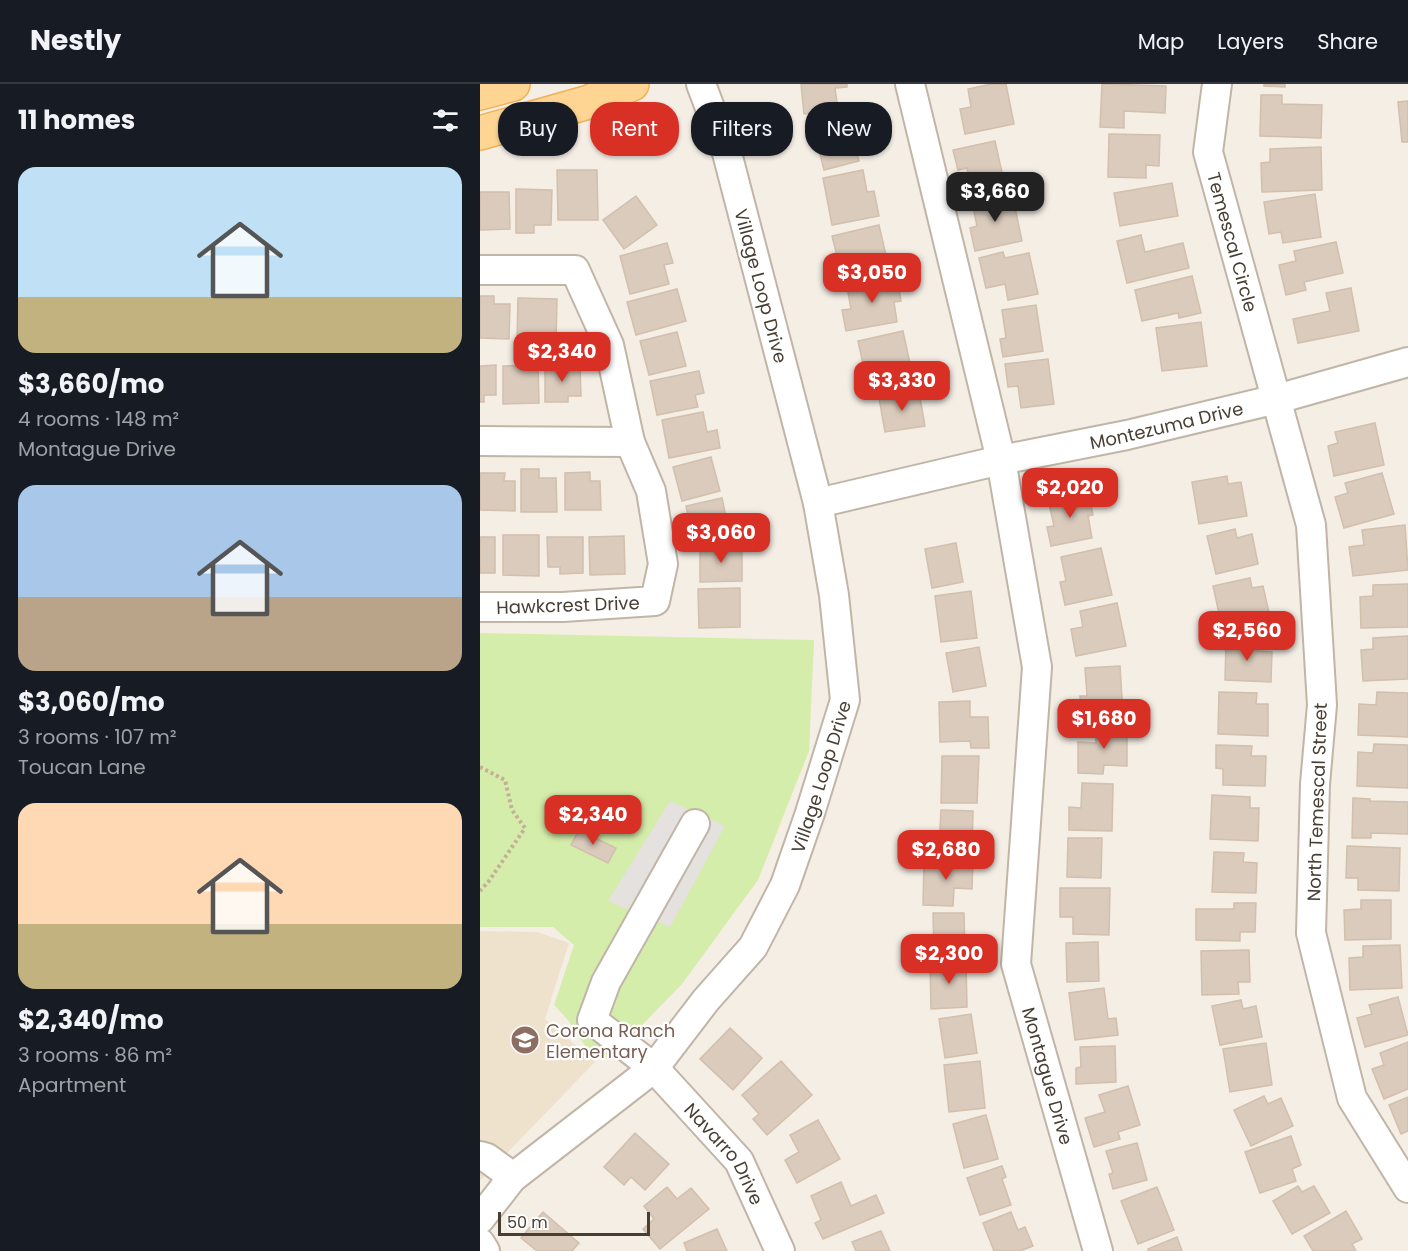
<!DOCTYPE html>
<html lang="en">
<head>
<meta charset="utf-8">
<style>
	body { margin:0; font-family:Poppins,sans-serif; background:#242831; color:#f1f3f6; height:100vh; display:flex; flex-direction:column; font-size:22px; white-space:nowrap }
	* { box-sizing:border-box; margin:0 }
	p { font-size:20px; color:#9ea1a6 }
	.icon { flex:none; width:33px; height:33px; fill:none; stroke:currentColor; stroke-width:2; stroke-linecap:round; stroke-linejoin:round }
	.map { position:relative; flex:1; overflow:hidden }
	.sheet { display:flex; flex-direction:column; background:#171b24; width:480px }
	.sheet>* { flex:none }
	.hud { position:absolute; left:18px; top:18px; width:570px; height:54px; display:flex; gap:12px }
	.scale { position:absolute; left:18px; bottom:15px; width:152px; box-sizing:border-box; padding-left:6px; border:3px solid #473e34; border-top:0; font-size:16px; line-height:21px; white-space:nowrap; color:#473e34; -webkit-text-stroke:4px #fff; paint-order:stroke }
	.price { position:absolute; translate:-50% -51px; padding:0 14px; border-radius:12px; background:#d93025; color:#fff; font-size:20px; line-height:39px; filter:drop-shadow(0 2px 3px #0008) }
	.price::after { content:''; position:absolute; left:50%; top:36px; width:18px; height:14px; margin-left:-9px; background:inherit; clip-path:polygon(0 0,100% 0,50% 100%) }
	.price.current { background:#222; color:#fff }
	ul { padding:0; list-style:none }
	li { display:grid; align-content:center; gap:12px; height:318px; padding:0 18px }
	li span { display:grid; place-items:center; height:186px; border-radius:18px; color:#555 }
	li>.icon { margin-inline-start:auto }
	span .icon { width:108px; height:108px; fill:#fffc; stroke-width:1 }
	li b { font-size:26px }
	h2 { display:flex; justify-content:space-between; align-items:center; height:72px; padding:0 18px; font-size:26px }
	.pill { padding:0 21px; border-radius:24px; background:#171b24; box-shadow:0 2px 4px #0004; font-size:21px; line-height:54px }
	.pill.current { background:#d93025; color:#fff }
	header { display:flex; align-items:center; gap:36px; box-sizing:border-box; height:84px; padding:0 30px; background:#171b24; border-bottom:2px solid #363941 }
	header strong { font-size:28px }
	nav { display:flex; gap:33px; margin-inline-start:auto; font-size:21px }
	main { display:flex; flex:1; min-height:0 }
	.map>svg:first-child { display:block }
	.education { fill:#efe2cd }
	.green { fill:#d5edaa }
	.parking { fill:#e5e1de }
	.building { fill:#dacbbc; stroke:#d2bfac; stroke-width:1.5 }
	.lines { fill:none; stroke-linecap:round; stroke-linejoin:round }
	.minor-casing { stroke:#c1b5a7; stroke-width:32 }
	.major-casing { stroke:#efb258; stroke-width:36 }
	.path { stroke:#c4af97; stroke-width:4; stroke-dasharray:3 3; stroke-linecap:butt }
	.minor { stroke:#fff; stroke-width:28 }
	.major { stroke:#ffd593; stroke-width:33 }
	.labels { text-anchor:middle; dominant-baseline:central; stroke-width:4.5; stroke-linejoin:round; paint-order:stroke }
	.street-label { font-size:18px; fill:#473e34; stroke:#fff }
	.education-label { font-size:18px; fill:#785e54; stroke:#fff; text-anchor:start }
</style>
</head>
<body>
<header>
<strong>Nestly</strong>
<nav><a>Map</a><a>Layers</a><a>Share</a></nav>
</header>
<main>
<section class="sheet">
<h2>11 homes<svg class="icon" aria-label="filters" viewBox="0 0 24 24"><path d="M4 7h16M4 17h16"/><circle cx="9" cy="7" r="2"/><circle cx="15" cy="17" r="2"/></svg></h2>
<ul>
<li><span style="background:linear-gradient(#bfe0f5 70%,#c2b280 0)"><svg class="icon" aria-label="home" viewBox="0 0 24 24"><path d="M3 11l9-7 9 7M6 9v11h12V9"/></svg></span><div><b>$3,660/mo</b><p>4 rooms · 148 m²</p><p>Montague Drive</p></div></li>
<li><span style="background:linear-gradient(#a9c7e8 60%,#b9a48a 0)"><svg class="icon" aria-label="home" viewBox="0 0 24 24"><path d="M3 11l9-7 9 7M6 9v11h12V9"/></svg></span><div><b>$3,060/mo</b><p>3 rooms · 107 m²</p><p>Toucan Lane</p></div></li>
<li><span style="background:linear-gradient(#ffd9b3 65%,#c2b280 0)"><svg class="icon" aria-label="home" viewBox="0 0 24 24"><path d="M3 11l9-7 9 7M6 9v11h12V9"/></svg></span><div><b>$2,340/mo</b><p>3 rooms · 86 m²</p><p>Apartment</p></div></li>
</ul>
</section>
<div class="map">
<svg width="928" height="1167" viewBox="0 0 928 1167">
	<rect width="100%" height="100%" fill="#f4eee5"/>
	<path class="education" d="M0,847L57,848L89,859L65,935L115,978L0,1097Z"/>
	<path class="green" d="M0,549L334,556L329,667L278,796L202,900L129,975L111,971L88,936L74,921L94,861L73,843H0Z"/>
	<path class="parking" d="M190,717L245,742L190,843L128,817Z"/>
	<g class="building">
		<path d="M321,0H367V3L355,4L358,26L324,30Z"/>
		<path d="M511,0H526L534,40L485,50L480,25L491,23L488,5Z"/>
		<path d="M622,0L686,2L685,29L644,27V44L620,43Z"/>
		<path d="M784,0H805V3L784,2Z"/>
		<path d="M781,11H802V20L842,21L841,54L780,52Z"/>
		<path d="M928,17V58H922L918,18Z"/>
		<path d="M368,32L379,77L344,86L333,41Z"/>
		<path d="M629,50L680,51L679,82L666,81V94L628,93Z"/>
		<path d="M515,57L525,102L492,109L487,84L478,86L473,66Z"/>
		<path d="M841,63L842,106L782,108L781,79L790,78V65Z"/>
		<path d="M77,86H117L118,136H78Z"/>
		<path d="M383,86L387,108L394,107L399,132L352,141L343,94Z"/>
		<path d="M692,99L698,132L640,142L634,109Z"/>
		<path d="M36,105L72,106L71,141H54V149H36Z"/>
		<path d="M0,108H29L30,145L0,146Z"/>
		<path d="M532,109L542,157L495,167L490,144L497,142L492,118Z"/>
		<path d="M835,110L841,153L803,159L801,148L789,150L784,118Z"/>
		<path d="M156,112L177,141L144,165L123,136Z"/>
		<path d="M399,141L408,180L362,191L352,152Z"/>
		<path d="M661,151L665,168L703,159L709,184L647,199L637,157Z"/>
		<path d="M856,158L863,189L824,198L826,206L806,211L799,181L816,177L814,167Z"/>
		<path d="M187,159L193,179L184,181L189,200L150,210L140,172Z"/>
		<path d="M523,168L525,174L549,169L558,210L528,216L525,200L506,204L499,174Z"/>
		<path d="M712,192L721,229L699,234L698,229L662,237L655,206Z"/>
		<path d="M417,193L421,217L414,218L417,238L366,247L362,226L371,225L367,203Z"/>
		<path d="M871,204L879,247L818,259L813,235L850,227L846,209Z"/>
		<path d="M197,205L206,237L156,251L147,218Z"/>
		<path d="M0,212H14V220H30L29,255L0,254Z"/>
		<path d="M38,214L77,215L76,258L37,257Z"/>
		<path d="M556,221L563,267L523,273L520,255L526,254L522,226Z"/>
		<path d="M721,238L727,282L682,287L676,244Z"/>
		<path d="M423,247L432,289L411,294L409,284L397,287L399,297L387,299L378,257Z"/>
		<path d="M197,248L206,282L169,291L160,257Z"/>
		<path d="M568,275L574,320L541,324L538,302L528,303L525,280Z"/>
		<path d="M16,281V311H4V318H0V282Z"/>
		<path d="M58,281L59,319L23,320V282Z"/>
		<path d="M100,281L101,312H88V318H65V282Z"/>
		<path d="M219,287L224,309L215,311L218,323L177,331L170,297Z"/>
		<path d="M439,308L445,342L405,348L399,314Z"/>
		<path d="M223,328L227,348L237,346L240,364L189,374L182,336Z"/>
		<path d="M895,339L904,381L854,392L848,362L858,359L855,348Z"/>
		<path d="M231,373L240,407L202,417L193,383Z"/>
		<path d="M41,385H59V394H76L77,428H41Z"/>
		<path d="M110,388V397H120L121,426H85V389Z"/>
		<path d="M0,389H25L24,397H35V427L0,426Z"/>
		<path d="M902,389L914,430L864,444L855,413L868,409L865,399Z"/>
		<path d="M747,392L748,400L761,398L767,432L719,440L712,398Z"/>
		<path d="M608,407L613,431L608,432L612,454L571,462L567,443L574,442L568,415Z"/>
		<path d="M242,414L249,448L213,456L206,422Z"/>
		<path d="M925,441L928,486L873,492L869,463L884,461L882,446Z"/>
		<path d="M755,445L757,454L772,450L778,480L736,490L727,452Z"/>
		<path d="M23,451H59V492L23,491Z"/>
		<path d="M144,452L145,490L110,491L109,453Z"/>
		<rect x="0" y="453" width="15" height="36"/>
		<path d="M67,453H103V489L80,490V483H68Z"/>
		<path d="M476,459L483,498L452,504L445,465Z"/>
		<path d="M262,461V497L220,498V462Z"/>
		<path d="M621,464L632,511L585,521L580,498L586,497L581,473Z"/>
		<path d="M770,494L772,504L783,502L790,533L742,543L733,502Z"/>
		<path d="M928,500V543L881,544L880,513L893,512V501Z"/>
		<path d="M260,504V543L219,544L218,505Z"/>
		<path d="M491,507L497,554L461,558L455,512Z"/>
		<path d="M637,519L646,562L596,572L591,545L603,543L600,527Z"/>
		<path d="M928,552V595L883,597L881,566L893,565V554Z"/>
		<path d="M746,557L778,558V567L792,568L791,598L745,596Z"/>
		<path d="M499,563L506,602L473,608L466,569Z"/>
		<path d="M640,582L643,631L600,633V612H607L605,584Z"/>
		<path d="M739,608L777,609L776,620H788V652L738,650Z"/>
		<path d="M897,608L928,609V653L878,651L879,620L896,621Z"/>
		<path d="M490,617V633H508L509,664H491L490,657L460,658L459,618Z"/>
		<path d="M616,641L647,642V682L624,681L623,690L598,689V658L616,659Z"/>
		<path d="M894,660L928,661V704L877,702L878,668L893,669Z"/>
		<path d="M736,661L772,662L771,672H786L785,702L743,701V685L736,684Z"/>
		<path d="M462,672H499L497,719H461Z"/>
		<path d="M602,699L633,700L632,747L589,746V723L601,724Z"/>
		<path d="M732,711L770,713V724H779L778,757L730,755Z"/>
		<path d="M873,714L890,715V717L928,718V750L891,749V754H872Z"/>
		<path d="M461,726L493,727L492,767L459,766Z"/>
		<path d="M99,746L136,764L128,779L91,761Z"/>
		<path d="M588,754H622L621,794L587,793Z"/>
		<path d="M867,762L920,764L919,807L878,806V794H866Z"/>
		<path d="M734,768L764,769L763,778L777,779L776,809L732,808Z"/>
		<path d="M477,774L493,775L492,805L474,804L473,822L443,821L444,779L477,780Z"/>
		<path d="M580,804H630L629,851L593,850V833H580Z"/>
		<path d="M881,816H911V855L865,856L864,826L881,825Z"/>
		<path d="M754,819H776L775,848H760V857L716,856V825H754Z"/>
		<path d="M453,829H484L485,869H454Z"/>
		<path d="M618,858L619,897L587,898L586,859Z"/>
		<path d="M920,861L922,904L870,906L869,874L883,873V862Z"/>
		<path d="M769,866L770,898H758L759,910L722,911L721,867Z"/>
		<path d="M486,877L487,923L451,925L450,879Z"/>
		<path d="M624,904L628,935L636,934L638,951L595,956L589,909Z"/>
		<path d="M918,913L928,951L885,963L877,934L892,930L889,921Z"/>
		<path d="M761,916L763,925L776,922L782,953L740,961L732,922Z"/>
		<path d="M491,930L497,969L465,974L459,935Z"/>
		<path d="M250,944L282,974L253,1006L220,975Z"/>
		<path d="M928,958V1005L904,1015L892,985L904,981L900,969Z"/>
		<path d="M786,959L792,1001L750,1008L743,965Z"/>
		<path d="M635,962L636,998L596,1000V984L601,983L600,963Z"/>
		<path d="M301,977L332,1011L287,1051L273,1035L279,1030L262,1011Z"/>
		<path d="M500,977L505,1024L469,1028L464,981Z"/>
		<path d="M648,1002L660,1041L638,1048L640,1055L614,1063L605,1034L625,1028L619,1011Z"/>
		<path d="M784,1012L788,1020L801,1014L813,1042L771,1062L754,1026Z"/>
		<path d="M928,1013V1047L921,1050L909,1021Z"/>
		<path d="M506,1031L518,1075L484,1084L473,1040Z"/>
		<path d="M338,1036L360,1075L317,1099L305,1076L319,1068L310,1051Z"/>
		<path d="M155,1049L189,1080L165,1106L151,1093L144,1101L124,1083Z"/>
		<path d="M811,1052L821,1081L812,1085L816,1097L780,1109L765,1068Z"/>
		<path d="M657,1059L667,1096L633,1105L629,1090L633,1089L626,1067Z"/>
		<path d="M522,1082L526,1093L522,1095L531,1121L500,1131L487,1094Z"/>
		<path d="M361,1098L371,1122L396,1111L404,1129L343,1155L335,1139L341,1136L331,1112Z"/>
		<path d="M818,1102L822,1108L834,1102L850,1129L812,1150L793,1117Z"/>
		<path d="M187,1103L197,1115L211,1104L229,1125L180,1165L163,1145L174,1135L164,1122Z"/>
		<path d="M677,1103L694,1146L658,1160L641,1117Z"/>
		<path d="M866,1127L882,1155L872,1160L876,1167H833L824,1152Z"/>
		<path d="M63,1128L99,1159L92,1167H57L41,1154Z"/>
		<path d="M531,1128L538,1146L545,1143L553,1162L540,1167H514L503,1139Z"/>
		<path d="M237,1145L247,1167H207L204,1159Z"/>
		<path d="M401,1147L410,1167H376L372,1158Z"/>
		<path d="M697,1153L702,1167H668V1165Z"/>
	</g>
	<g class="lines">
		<g class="minor-casing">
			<g id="minor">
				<path id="s1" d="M430,0L521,376L557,583L536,880L618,1167"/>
				<path id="s2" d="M737,0L728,68L831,441L842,621L835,700L831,849L872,1014L928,1104"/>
				<path d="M0,186H95L129,261L150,358L171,407L183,480L175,517L83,523H0"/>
				<path d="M0,357L150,358"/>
				<path id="s3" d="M338,419L521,376L647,351L797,315L928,278"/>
				<path id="s4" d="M215,740L126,898L112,936L174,984L259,1077L300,1167"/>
				<path d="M0,1072L7,1074L33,1093"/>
				<path id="s5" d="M0,1135L32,1094L174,984L226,916L273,863L305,801L330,729L365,616L354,511L338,419L247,69L221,0"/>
				<path d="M0,1159L5,1167"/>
			</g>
		</g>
		<g class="major-casing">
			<g id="major">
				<path d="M0,9L33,0"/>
				<path d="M0,49L109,18L152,0"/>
			</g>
		</g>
		<path class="path" d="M0,683L25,696L32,726L45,744L9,797L0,807"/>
		<use href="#minor" class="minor"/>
		<use href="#major" class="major"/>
	</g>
	<defs>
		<g id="school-disc" transform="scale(1.5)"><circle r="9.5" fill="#8d6e63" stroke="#fff"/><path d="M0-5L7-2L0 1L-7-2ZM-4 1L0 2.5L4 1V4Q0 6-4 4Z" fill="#fff"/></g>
	</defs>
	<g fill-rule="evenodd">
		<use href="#school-disc" x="45" y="956"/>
	</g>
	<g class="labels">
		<g class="street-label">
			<text stroke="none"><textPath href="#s2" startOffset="162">Temescal Circle</textPath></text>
			<text transform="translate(281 202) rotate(75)">Village Loop Drive</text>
			<text stroke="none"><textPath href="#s3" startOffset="357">Montezuma Drive</textPath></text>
			<text transform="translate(88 521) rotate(-2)">Hawkcrest Drive</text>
			<text stroke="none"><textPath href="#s5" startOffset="572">Village Loop Drive</textPath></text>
			<text transform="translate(837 718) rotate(-88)">North Temescal Street</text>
			<text stroke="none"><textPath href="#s1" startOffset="1011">Montague Drive</textPath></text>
			<text stroke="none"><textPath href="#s4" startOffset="412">Navarro Drive</textPath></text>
		</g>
		<g class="education-label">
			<text x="66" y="946">Corona Ranch<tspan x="66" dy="21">Elementary</tspan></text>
		</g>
	</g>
</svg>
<div class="scale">50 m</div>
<b class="price current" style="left:515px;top:139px">$3,660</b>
<b class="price" style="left:392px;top:220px">$3,050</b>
<b class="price" style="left:82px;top:299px">$2,340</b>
<b class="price" style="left:422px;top:328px">$3,330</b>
<b class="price" style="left:590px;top:435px">$2,020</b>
<b class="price" style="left:241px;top:480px">$3,060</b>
<b class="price" style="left:767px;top:578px">$2,560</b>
<b class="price" style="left:624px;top:666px">$1,680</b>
<b class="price" style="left:113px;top:762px">$2,340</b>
<b class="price" style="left:466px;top:797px">$2,680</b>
<b class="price" style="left:469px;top:901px">$2,300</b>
<div class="hud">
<a class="pill">Buy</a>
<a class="pill current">Rent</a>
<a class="pill">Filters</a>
<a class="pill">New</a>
</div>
</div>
</main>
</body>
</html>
